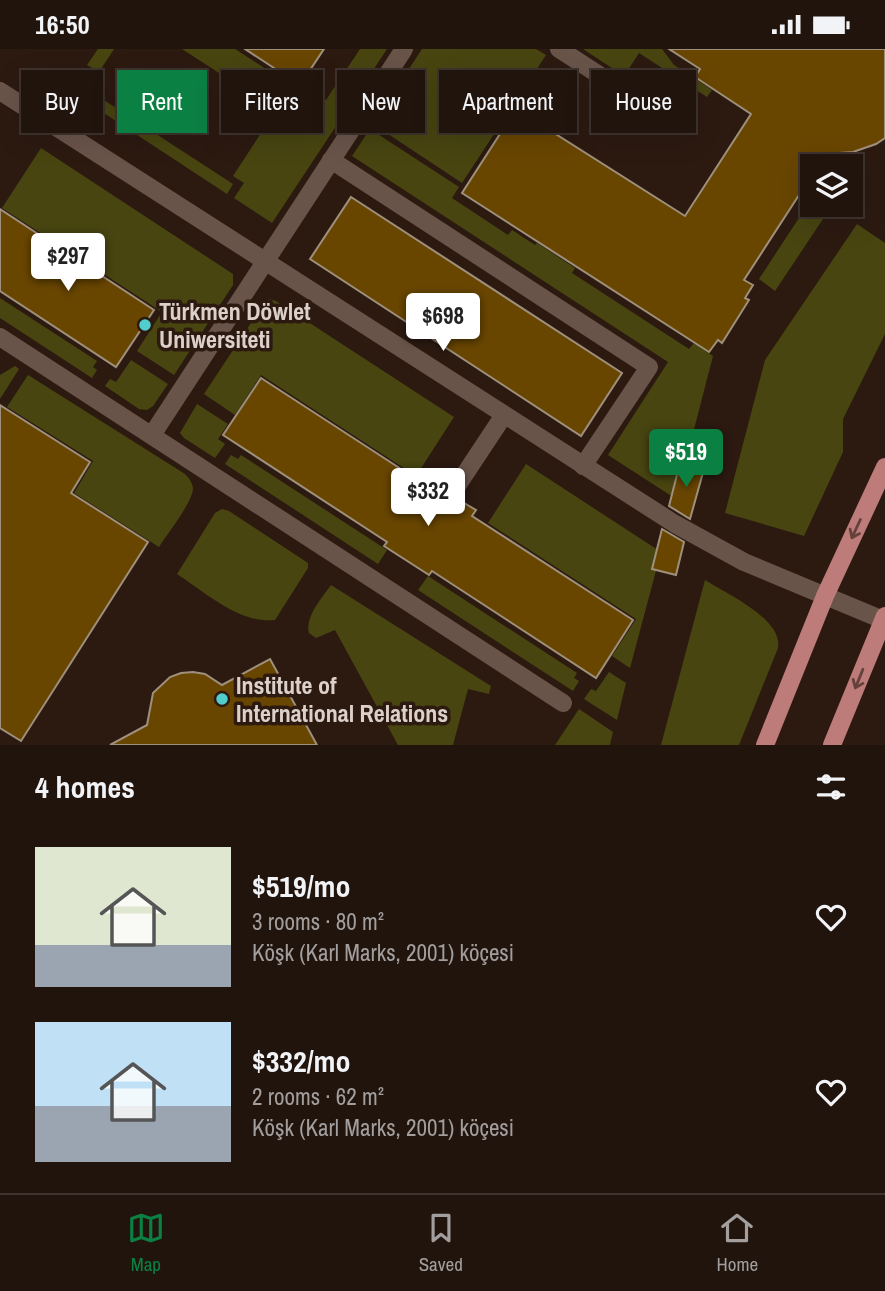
<!DOCTYPE html>
<html lang="en">
<head>
<meta charset="utf-8">
<style>
	body { margin:0; font-family:"Archivo Narrow",sans-serif; background:#2d211b; color:#f1f3f6; height:100vh; display:flex; flex-direction:column; font-size:26px; white-space:nowrap }
	* { box-sizing:border-box; margin:0 }
	p { font-size:23px; color:#a29e9d }
	.icon { flex:none; width:38px; height:38px; fill:none; stroke:currentColor; stroke-width:2; stroke-linecap:round; stroke-linejoin:round }
	.map { position:relative; height:696px; overflow:hidden }
	.side { display:flex; flex-direction:column; background:#21140d; flex:1 }
	.side>* { flex:none }
	.banner { position:absolute; left:21px; top:21px; width:844px; height:63px; display:flex; gap:14px }
	.buttons { position:absolute; left:800px; top:105px; display:grid; gap:14px }
	.buttons a { display:grid; place-items:center; width:63px; height:63px; border-radius:0px; background:#21140d; box-shadow:0 7px 28px #0002,0 0 0 2px #3e332e; font-size:35px }
	.price { position:absolute; translate:-50% -60px; padding:0 16px; border-radius:7px; background:#fff; color:#222; font-size:23px; line-height:46px; filter:drop-shadow(0 2px 4px #0008) }
	.price::after { content:''; position:absolute; left:50%; top:42px; width:21px; height:16px; margin-left:-10px; background:inherit; clip-path:polygon(0 0,100% 0,50% 100%) }
	.price.active { background:#0b8043; color:#fff }
	ul { padding:0; list-style:none }
	li { display:flex; align-items:center; gap:21px; height:175px; padding:0 35px }
	li span { display:grid; place-items:center; flex:none; width:196px; height:140px; border-radius:0px; color:#555 }
	li>.icon { margin-inline-start:auto }
	span .icon { width:84px; height:84px; fill:#fffc; stroke-width:1 }
	li b { font-size:30px }
	h2 { display:flex; justify-content:space-between; align-items:center; height:84px; padding:0 35px; font-size:30px }
	.pill { padding:0 24px; border-radius:0px; background:#21140d; box-shadow:0 7px 28px #0002,0 0 0 2px #3e332e; font-size:24px; line-height:63px }
	.pill.active { background:#0b8043; color:#fff }
	.status { display:flex; justify-content:space-between; align-items:center; height:49px; padding:0 35px; background:#21140d; direction:ltr }
	.status svg { height:19px; fill:currentColor }
	.dock { display:flex; justify-content:space-around; align-items:center; height:98px; border-top:2px solid #3e332e; background:#21140d; font-size:19px; color:#a29e9d }
	.dock a { display:grid; justify-items:center; gap:4px }
	.dock .active { color:#0b8043 }
	.map>svg:first-child { display:block }
	.green { fill:#484511 }
	.building { fill:#694600; stroke:#9e907c; stroke-width:2 }
	.lines { fill:none; stroke-linecap:round; stroke-linejoin:round }
	.minor { stroke:#69544a; stroke-width:18 }
	.major { stroke:#bd7b79; stroke-width:18 }
	.oneway { stroke:#66413b }
	.poi-dot { fill:#52cdcc; stroke:#2c1a11; stroke-width:2.5 }
	.labels { text-anchor:middle; dominant-baseline:central; stroke-width:7; stroke-linejoin:round; paint-order:stroke }
	.poi-label { font-size:24px; font-weight:bold; fill:#dcd0ca; stroke:#2c1a11; text-anchor:start }
</style>
</head>
<body>
<div class="status"><b>16:50</b><svg viewBox="0 0 49 12"><path d="M0 12V9h3v3zM5 12V6h3v6zM10 12V3h3v9zM15 12V0h3v12zM26 1h20v11H26zM47 4h2v5h-2z"/></svg></div>
<div class="map">
<svg width="885" height="696" viewBox="0 0 885 696">
	<rect width="100%" height="100%" fill="#2c1a11"/>
	<g class="green">
		<path d="M98,0H114L99,23L87,16Z"/>
		<path d="M182,0H235L306,46L310,41L326,51L360,0H387L272,174L234,149L244,134L233,127L276,61Z"/>
		<path d="M422,0H536L546,6L462,134L373,75Z"/>
		<path d="M583,0H662L674,16L712,41L707,48L639,4L624,27Z"/>
		<path d="M93,44L233,135L227,145L87,53Z"/>
		<path d="M370,80L459,138L452,149L508,186L512,181L535,196L537,194L575,219L572,224L689,300L694,294L713,307L676,450L608,406L668,313L352,107Z"/>
		<path d="M41,99L233,225V236L174,326L137,302L162,263L2,159Z"/>
		<path d="M812,149V156L831,158L775,242L759,230Z"/>
		<path d="M857,175L885,194V285L843,370V403L804,487L725,464L765,311Z"/>
		<path d="M0,249L97,312L93,318L97,321L92,329L0,269Z"/>
		<path d="M269,250L276,252L454,368L416,427L261,326L235,366L204,345L264,254Z"/>
		<path d="M131,311L168,335L153,357L147,361L139,360L105,337L110,330L116,333Z"/>
		<path d="M15,317L19,320L0,350V326Z"/>
		<path d="M28,326L185,425C189,429 192,433 193,439C193,453 167,485 159,498L74,444L93,412L7,358Z"/>
		<path d="M197,355L228,375L218,390L225,395L215,409L184,389L180,384Z"/>
		<path d="M231,406L238,410L241,406L387,501L378,515L225,415Z"/>
		<path d="M526,415L661,503L630,619L612,607L636,570L488,474Z"/>
		<path d="M222,460L229,462L308,514V519L275,571C239,575 205,543 177,525L215,464Z"/>
		<path d="M428,527L577,624L574,629L579,632L573,642L418,541Z"/>
		<path d="M705,531C727,545 783,570 778,599L739,696H661Z"/>
		<path d="M331,536L491,637L489,645L468,640L453,696H398L335,581L316,589L309,584C305,567 322,549 331,536Z"/>
		<path d="M609,623L626,634L617,671L584,650L591,640L596,642Z"/>
		<path d="M579,660L613,683L610,696H555Z"/>
	</g>
	<g class="building">
		<path d="M245,0H324L300,36Z"/>
		<path d="M669,0H885V89L876,95L853,103L826,105L818,117H812V126L744,231L753,236L745,249L749,251L722,294L718,291L709,303L462,144L516,60L685,167L751,65L695,28L700,20Z"/>
		<path d="M351,148L622,324L581,387L310,210Z"/>
		<path d="M0,160L154,261L116,318L0,242Z"/>
		<path d="M261,329L421,433L425,428L444,441L449,450L459,451L476,461L472,467L633,571L596,629L432,522L429,526L384,497L387,493L223,386Z"/>
		<path d="M0,356L90,413L71,444L148,493L21,692L0,679Z"/>
		<path d="M680,414L704,420L690,470L669,457Z"/>
		<path d="M662,480L684,493L676,526L652,520Z"/>
		<path d="M270,610L317,696H110L147,676L153,644L170,628L181,624L193,623L205,625L222,636Z"/>
	</g>
	<g class="lines">
		<g class="minor">
			<path d="M559,0L664,68"/>
			<path d="M0,42L675,475L744,513L883,571"/>
			<path d="M331,111L649,318L583,417"/>
			<path d="M0,288L563,654"/>
			<path d="M152,386L404,0"/>
			<path d="M455,440L504,366"/>
		</g>
		<g class="major">
			<path d="M765,696L825,547L885,418"/>
			<path d="M832,696L885,567"/>
		</g>
	</g>
	<defs><path id="oneway-shaft" d="M-6 0H5M1.5-3L5.5 0L1.5 3" fill="none" stroke-width="1.6" stroke-linecap="round" stroke-linejoin="round" transform="scale(1.75)"/></defs>
	<g class="oneway">
		<use href="#oneway-shaft" transform="translate(856 480) rotate(115)"/>
		<use href="#oneway-shaft" transform="translate(859 630) rotate(112)"/>
	</g>
	<g class="poi-dot">
		<circle cx="145" cy="276" r="7"/>
		<circle cx="222" cy="650" r="7"/>
	</g>
	<g class="labels">
		<g class="poi-label">
			<text x="159" y="262">Türkmen Döwlet<tspan x="159" dy="28">Uniwersiteti</tspan></text>
			<text x="236" y="636">Institute of<tspan x="236" dy="28">International Relations</tspan></text>
		</g>
	</g>
</svg>
<div class="buttons">
<a><svg class="icon" aria-label="layers" viewBox="0 0 24 24"><path d="M12 4l9 5-9 5-9-5zM3 14l9 5 9-5"/></svg></a>
</div>
<b class="price" style="left:68px;top:244px">$297</b>
<b class="price" style="left:443px;top:304px">$698</b>
<b class="price active" style="left:686px;top:440px">$519</b>
<b class="price" style="left:428px;top:479px">$332</b>
<div class="banner">
<a class="pill">Buy</a>
<a class="pill active">Rent</a>
<a class="pill">Filters</a>
<a class="pill">New</a>
<a class="pill">Apartment</a>
<a class="pill">House</a>
</div>
</div>
<section class="side">
<h2>4 homes<svg class="icon" aria-label="filters" viewBox="0 0 24 24"><path d="M4 7h16M4 17h16"/><circle cx="9" cy="7" r="2"/><circle cx="15" cy="17" r="2"/></svg></h2>
<ul>
<li><span style="background:linear-gradient(#dfe7d0 70%,#9aa5b1 0)"><svg class="icon" aria-label="home" viewBox="0 0 24 24"><path d="M3 11l9-7 9 7M6 9v11h12V9"/></svg></span><div><b>$519/mo</b><p>3 rooms · 80 m²</p><p>Köşk (Karl Marks, 2001) köçesi</p></div><svg class="icon" aria-label="heart" viewBox="0 0 24 24"><path d="M12 20l-8-8c-3-5 5-10 8-4 3-6 11-1 8 4z"/></svg></li>
<li><span style="background:linear-gradient(#bfe0f5 60%,#9aa5b1 0)"><svg class="icon" aria-label="home" viewBox="0 0 24 24"><path d="M3 11l9-7 9 7M6 9v11h12V9"/></svg></span><div><b>$332/mo</b><p>2 rooms · 62 m²</p><p>Köşk (Karl Marks, 2001) köçesi</p></div><svg class="icon" aria-label="heart" viewBox="0 0 24 24"><path d="M12 20l-8-8c-3-5 5-10 8-4 3-6 11-1 8 4z"/></svg></li>
</ul>
</section>
<nav class="dock">
<a class="active"><svg class="icon" aria-label="map" viewBox="0 0 24 24"><path d="M3 6l6-2 6 2 6-2v14l-6 2-6-2-6 2zM9 4v14M15 6v14"/></svg>Map</a>
<a><svg class="icon" aria-label="saved" viewBox="0 0 24 24"><path d="M7 4h10v16l-5-4-5 4z"/></svg>Saved</a>
<a><svg class="icon" aria-label="home" viewBox="0 0 24 24"><path d="M3 11l9-7 9 7M6 9v11h12V9"/></svg>Home</a>
</nav>
</body>
</html>
